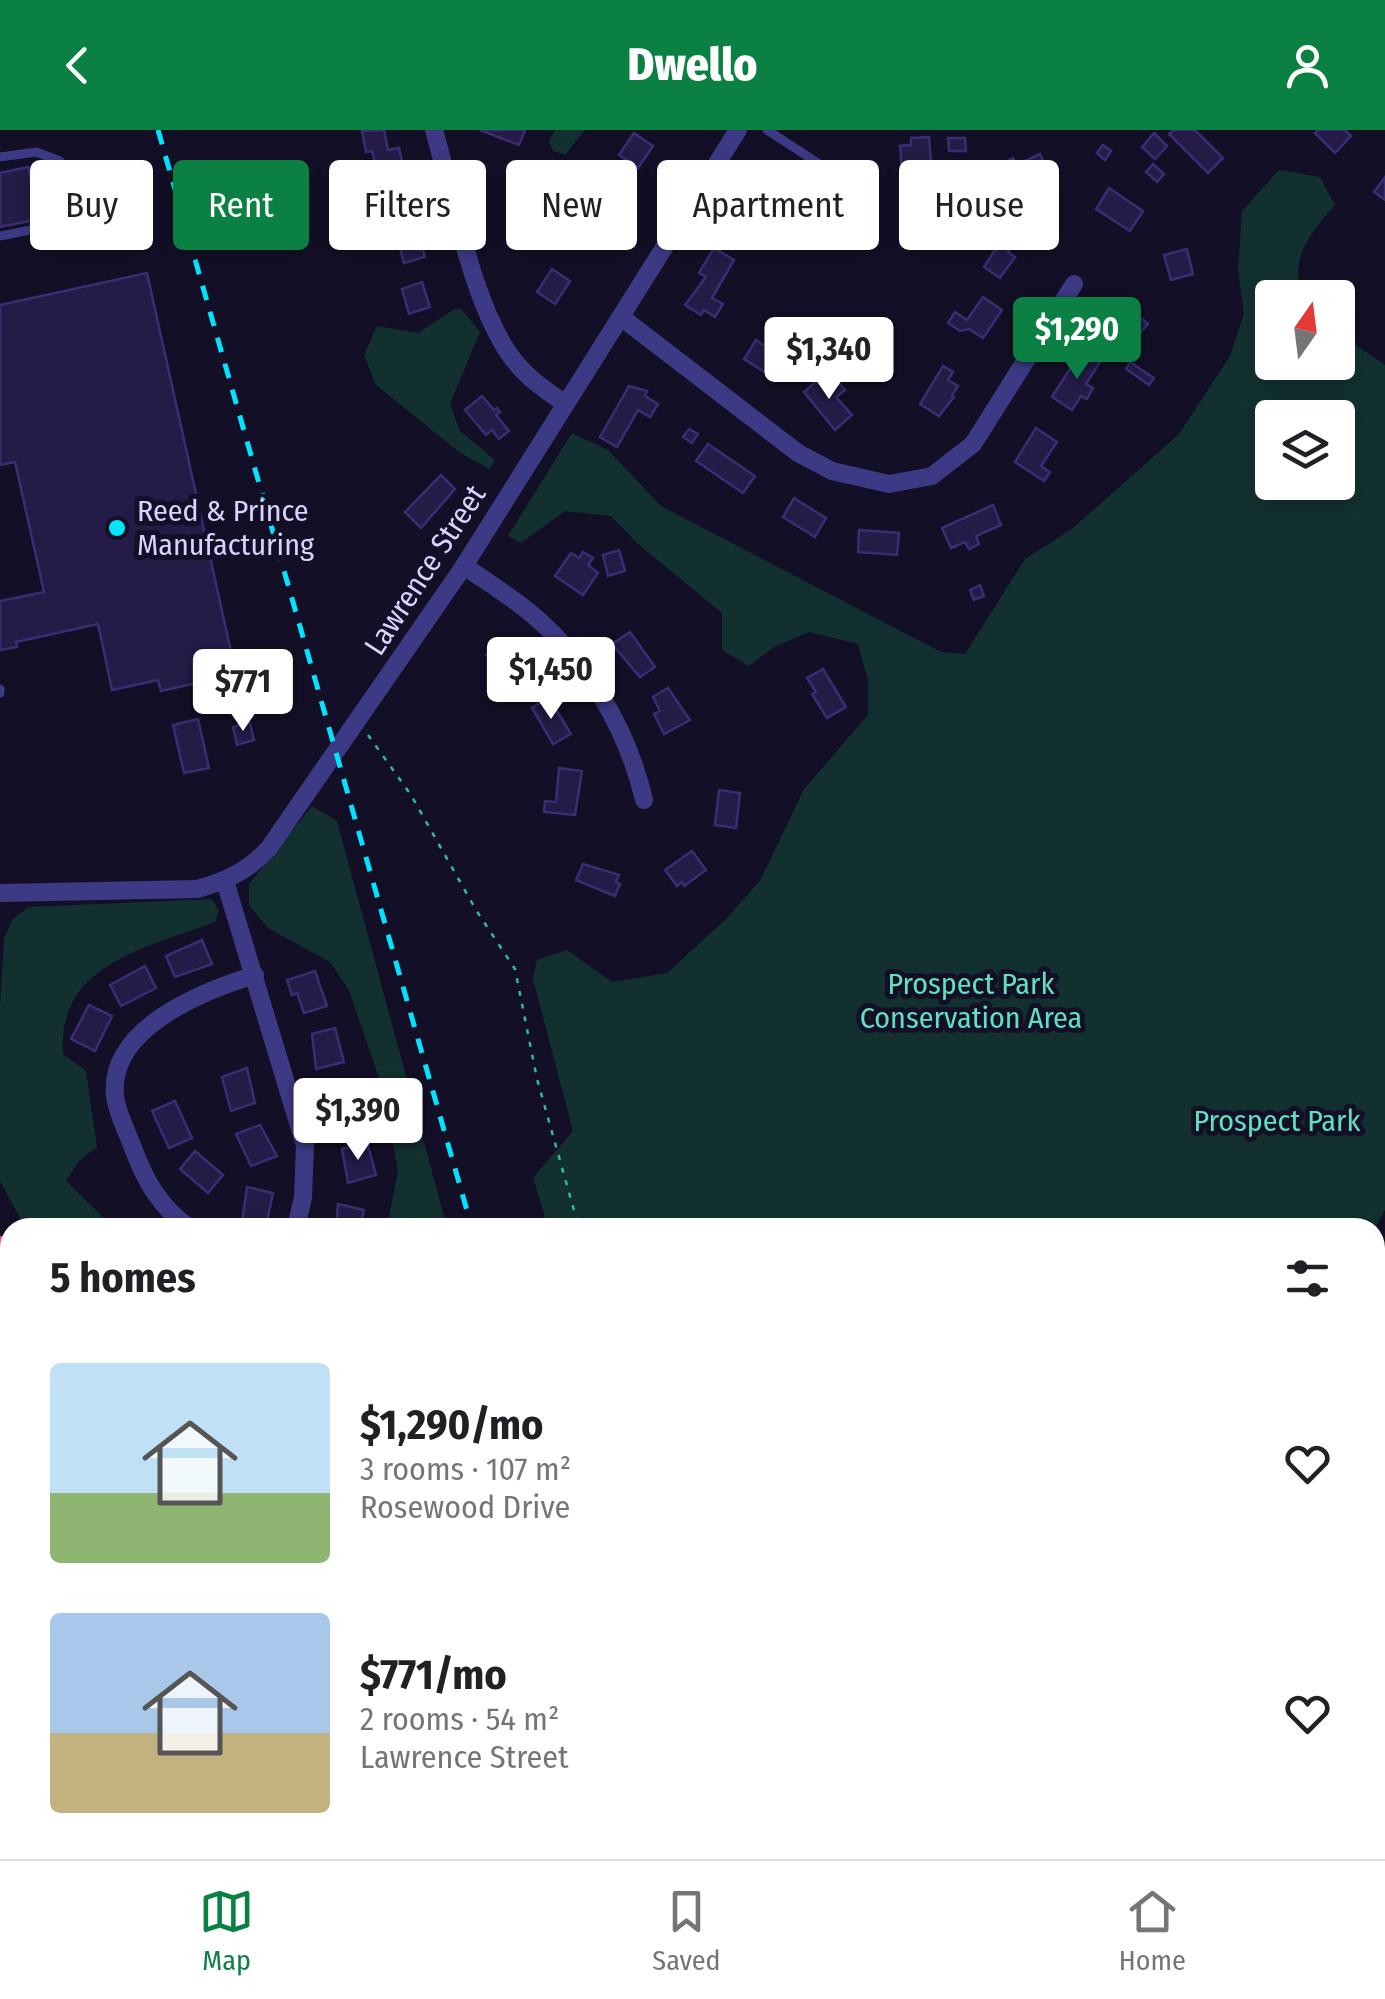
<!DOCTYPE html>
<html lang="en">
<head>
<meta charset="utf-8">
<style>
	body { margin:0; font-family:"Fira Sans Condensed",sans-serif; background:#f2f2f2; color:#202124; height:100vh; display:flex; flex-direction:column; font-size:38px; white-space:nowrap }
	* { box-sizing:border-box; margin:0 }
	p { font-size:32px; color:#757577 }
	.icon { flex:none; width:55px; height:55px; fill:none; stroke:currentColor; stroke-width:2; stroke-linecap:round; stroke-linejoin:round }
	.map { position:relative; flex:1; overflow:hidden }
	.side { position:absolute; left:0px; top:1088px; width:1385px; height:642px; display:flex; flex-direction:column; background:#fff; border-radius:30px 30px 0 0; box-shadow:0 5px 15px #0003 }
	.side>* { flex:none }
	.hud { position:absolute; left:30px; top:30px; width:1325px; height:90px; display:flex; gap:20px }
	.needle { width:65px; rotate:14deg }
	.fabs { position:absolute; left:1255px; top:150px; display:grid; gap:20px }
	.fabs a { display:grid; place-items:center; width:100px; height:100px; border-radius:10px; background:#fff; box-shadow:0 5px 15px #0003; font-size:50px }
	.price { position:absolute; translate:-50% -85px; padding:0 22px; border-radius:10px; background:#fff; color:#222; font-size:32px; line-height:65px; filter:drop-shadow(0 2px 5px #0008) }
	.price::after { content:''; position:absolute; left:50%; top:60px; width:30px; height:22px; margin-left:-15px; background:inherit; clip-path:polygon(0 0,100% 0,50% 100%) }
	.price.selected { background:#0b8043; color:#fff }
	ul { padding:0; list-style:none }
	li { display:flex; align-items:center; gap:30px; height:250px; padding:0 50px }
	li span { display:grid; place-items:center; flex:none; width:280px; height:200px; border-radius:10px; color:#555 }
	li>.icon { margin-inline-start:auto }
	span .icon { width:120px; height:120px; fill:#fffc; stroke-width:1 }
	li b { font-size:42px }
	h2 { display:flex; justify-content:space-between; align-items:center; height:120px; padding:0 50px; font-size:42px }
	.chip { padding:0 35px; border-radius:10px; background:#fff; box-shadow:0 5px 15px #0003; font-size:35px; line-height:90px }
	.chip.selected { background:#0b8043; color:#fff }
	header { display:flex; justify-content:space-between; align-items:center; height:130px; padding:0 50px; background:#0b8043; color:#fff; font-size:45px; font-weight:800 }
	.menu { display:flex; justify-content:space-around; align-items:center; height:140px; border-top:2px solid #e0e0e0; background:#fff; font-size:28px; color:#757577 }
	.menu a { display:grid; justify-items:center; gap:5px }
	.menu .selected { color:#0b8043 }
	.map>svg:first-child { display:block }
	.green { fill:#12302f; fill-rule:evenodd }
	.building { fill:#241b47; stroke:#3b2d73; stroke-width:2.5 }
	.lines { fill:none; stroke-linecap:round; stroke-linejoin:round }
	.path { stroke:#2fb8b0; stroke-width:2.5; stroke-dasharray:5 8; stroke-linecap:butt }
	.service { stroke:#3d3a85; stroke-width:9 }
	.minor { stroke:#3d3a85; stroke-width:18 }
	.secondary { stroke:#6f6bff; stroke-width:22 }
	.motorway { stroke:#ff4fa3; stroke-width:30 }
	.rail { stroke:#00e5ff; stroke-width:5; stroke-dasharray:15 12; stroke-linecap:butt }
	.poi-dot { fill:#00e5ff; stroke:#130f26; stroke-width:4 }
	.labels { text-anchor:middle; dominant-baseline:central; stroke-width:10; stroke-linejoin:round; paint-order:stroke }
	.poi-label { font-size:30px; fill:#d9d4ff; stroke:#130f26; text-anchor:start }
	.street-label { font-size:30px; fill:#d9d4ff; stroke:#130f26 }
	.park-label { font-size:30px; fill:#5fe0c0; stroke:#130f26 }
</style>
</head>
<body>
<header><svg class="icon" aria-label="back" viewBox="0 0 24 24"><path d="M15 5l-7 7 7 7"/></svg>Dwello<svg class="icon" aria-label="person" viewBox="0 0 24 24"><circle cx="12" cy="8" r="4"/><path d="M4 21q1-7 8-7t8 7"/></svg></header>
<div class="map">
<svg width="1385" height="1729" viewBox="0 0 1385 1729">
	<rect width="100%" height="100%" fill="#130f26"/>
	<g class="green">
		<path d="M555,0H585L565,25L553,21L549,11Z"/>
		<path d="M1279,40L1320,47L1335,75C1311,104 1288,127 1303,167L1272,168V232H1338V203L1385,235V1080L1375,1099L548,1097L533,1048L573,1001L533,849L537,830L567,820L612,852L667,843L728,787L761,749L804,659L868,585V550L858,514L809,502L774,517L749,536L722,520V483L638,414L611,386L565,381L521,413L508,406L572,303L608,320L661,376L941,522L965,524L1025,429L1073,398L1179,304L1230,226L1244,184L1238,140L1242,81ZM1272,288H1338V352H1272Z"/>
		<path d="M455,179H461L480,202L450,274L460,301L495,330L489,339L459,322L376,255L364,225L377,196L418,203Z"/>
		<path d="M312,676L337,691L447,1097H387L398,1041L383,960L349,860L330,832L268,798L249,775V754Z"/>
		<path d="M212,769L219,781L215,792C146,818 57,834 63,924L86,941L97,1017L78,1032L66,1051L113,1097H25L0,1051V878L4,809L12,790L28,777Z"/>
		<path d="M1375,1167L1385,1174V1729H813L806,1720H1375Z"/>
		<path d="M0,1432L10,1453V1652L0,1631Z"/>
		<path d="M41,1720H135L139,1729H44Z"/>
		<path d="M400,1720H648L651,1729H407Z"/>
	</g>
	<g class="building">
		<path d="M384,0L388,20L399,18L405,43L399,45L402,54L382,59L372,21L366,22L362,1Z"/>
		<path d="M480,0H525L519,15Z"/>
		<path d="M1174,0H1195L1223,28L1208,43L1169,4Z"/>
		<path d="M1318,0H1345L1351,6L1335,23L1315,3Z"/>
		<path d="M634,3L653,16L638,38L619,25Z"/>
		<path d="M1154,3L1167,16L1155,29L1142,17Z"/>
		<path d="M929,7L931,32L924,33L925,50L903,52L900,16L911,15V8Z"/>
		<path d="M948,8H965L966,21H949Z"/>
		<path d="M1103,15L1111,21L1105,30L1097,23Z"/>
		<path d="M1040,24L1049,44L1041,48L1043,53L1014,64L1000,34L1013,28L1017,35Z"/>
		<path d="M1153,34L1164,44L1157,52L1146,42Z"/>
		<path d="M761,36L779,48L760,76L773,86L763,100L740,84L750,70L742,64Z"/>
		<path d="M28,37L32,54L49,50L53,68L35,72L39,89L0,97V43Z"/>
		<path d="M1385,47V70L1374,62Z"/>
		<path d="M1109,58L1143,81L1130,101L1096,79Z"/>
		<path d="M588,70L605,81L589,110L569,98Z"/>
		<path d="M851,71L869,82L851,112L833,101Z"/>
		<path d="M396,74H404L406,83L392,87L388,76Z"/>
		<path d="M414,91L425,127L404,133L394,97Z"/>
		<path d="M1004,92L1021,103L1008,122L1015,127L1000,148L984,137L999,114L992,109Z"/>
		<path d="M932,99L940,104L932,117L924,112Z"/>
		<path d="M714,118L734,130L712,168L723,174L715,187L704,180L701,185L685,175L706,147L699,143Z"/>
		<path d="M1187,119L1193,144L1171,150L1164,125Z"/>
		<path d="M552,139L570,151L555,174L537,162Z"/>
		<path d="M147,143L236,544L161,561L158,550L112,560L98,494L16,512L17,517L0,520V471L44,462L15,332L0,335V175Z"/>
		<path d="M422,152L430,177L409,184L402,159Z"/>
		<path d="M983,167L1002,180L983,208L969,199L960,201L948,193L955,182L967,190Z"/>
		<path d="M1131,180L1148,194L1124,221L1108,207Z"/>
		<path d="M756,210L778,225L766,243L744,229Z"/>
		<path d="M1083,221L1100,232L1086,254L1093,258L1087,269L1081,266L1072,280L1052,267L1071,237L1078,241L1081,236L1076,233Z"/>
		<path d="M1130,232L1154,248L1149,255L1126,239Z"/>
		<path d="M943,236L953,242L948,250L958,256L952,266L954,267L939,286L920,274Z"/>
		<path d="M819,249L827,258L836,250L845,260L836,267L852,285L835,300L804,262Z"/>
		<path d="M629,256L647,261L645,266L658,274L650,287L638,280L617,317L600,307Z"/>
		<path d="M482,266L494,280L497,278L500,282L496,285L509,301L499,309L492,300L486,305L465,280Z"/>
		<path d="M1036,298L1057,312L1041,336L1050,342L1044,351L1015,332Z"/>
		<path d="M689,299L698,304L692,313L683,307Z"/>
		<path d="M708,314L755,346L743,363L696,331Z"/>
		<path d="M441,345L455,359L421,398L405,382Z"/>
		<path d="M794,368L826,388L815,407L783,387Z"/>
		<path d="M993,375L1001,395L976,406L979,414L969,419L965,412L951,418L942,398Z"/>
		<path d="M859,400L899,403L897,425L858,422Z"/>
		<path d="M619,420L625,441L608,446L603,425Z"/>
		<path d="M583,422L593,428L588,435L598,443L583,465L555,446L571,423L579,428Z"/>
		<path d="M980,455L984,466L974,470L970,460Z"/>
		<path d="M630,502L655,537L640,547L612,514Z"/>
		<path d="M500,510L525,534L511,549L486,525Z"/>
		<path d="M823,539L846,577L827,588L812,564L816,562L807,548Z"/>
		<path d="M668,558L690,590L664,604L654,584L660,581L653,567Z"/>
		<path d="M545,570L553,583L557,581L571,604L553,614L532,578Z"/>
		<path d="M198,589L209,638L184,643L173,595Z"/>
		<path d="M250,593L254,610L237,615L233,597Z"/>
		<path d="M559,638L582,641L575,685L544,682L545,671L556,672Z"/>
		<path d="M719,660L740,663L736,698L715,695Z"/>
		<path d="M692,721L706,740L684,756L682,752L677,756L665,740Z"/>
		<path d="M583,734L619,745L616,752L620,754L615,766L576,750Z"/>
		<path d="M202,810L212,834L175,847L166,826Z"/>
		<path d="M145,836L156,858L121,876L110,855Z"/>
		<path d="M315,841L327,876L304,883L297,863L292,865L287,850Z"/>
		<path d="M89,875L112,886L95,921L71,909Z"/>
		<path d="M335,898L344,932L316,939L312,904Z"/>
		<path d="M247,938L255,973L231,981L222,947Z"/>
		<path d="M347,955L361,988L337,996L332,979L326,980L321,963Z"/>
		<path d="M175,971L192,1008L169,1018L152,981Z"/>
		<path d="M260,995L277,1026L251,1036L236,1004Z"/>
		<path d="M367,1012L376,1045L348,1053L342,1019Z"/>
		<path d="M195,1021L223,1045L208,1063L180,1039Z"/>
		<path d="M247,1057L273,1063L266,1096L242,1091Z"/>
		<path d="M338,1074L364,1080L360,1097L363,1098H336Z"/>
	</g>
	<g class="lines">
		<g class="path">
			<path d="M368,605L411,665L476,780L515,839L537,949L579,1098"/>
			<path d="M796,1720L800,1729"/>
		</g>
		<g class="service">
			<path d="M767,0L844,50"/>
			<path d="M0,27L36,22L60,31L66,62L60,94L0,106"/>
			<path d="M0,559V563"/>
		</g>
		<g class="minor">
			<path d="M434,0C453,66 474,183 516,233C530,250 547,261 564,273"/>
			<path d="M621,187L798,323L832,341L889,354L932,346L973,314L1074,154"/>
			<path d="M464,436C487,452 512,467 534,486C588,532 628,601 644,670"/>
			<path d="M225,751L305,1016L303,1067L296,1098"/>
			<path d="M0,763L197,759C226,751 248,741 269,718L464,436L738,0"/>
			<path d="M190,1098C160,1078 145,1050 133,1018C127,1001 117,984 115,966C108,898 203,861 255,845"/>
		</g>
		<path class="secondary" d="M0,1705L10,1729"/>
		<g class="motorway">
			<path d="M0,1121L10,1139"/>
			<path d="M0,1281L10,1303"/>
			<path d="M0,1370L10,1391"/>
			<path d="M164,1720L168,1729"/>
			<path d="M207,1720L212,1729"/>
			<path d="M327,1720L333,1729"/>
			<path d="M354,1720L360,1729"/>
		</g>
		<g class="rail">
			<path d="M158,0L472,1098"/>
			<path d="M665,1720L669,1729"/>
		</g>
	</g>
	<circle class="poi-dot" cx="117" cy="398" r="10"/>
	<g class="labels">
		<g class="poi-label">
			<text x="137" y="381">Reed &amp; Prince<tspan x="137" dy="34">Manufacturing</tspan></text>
		</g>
		<g class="street-label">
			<text transform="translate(425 440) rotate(-57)">Lawrence Street</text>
		</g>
		<g class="park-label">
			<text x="971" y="854">Prospect Park<tspan x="971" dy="34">Conservation Area</tspan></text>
			<text x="1277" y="991">Prospect Park</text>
		</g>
	</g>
</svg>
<div class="fabs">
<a><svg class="needle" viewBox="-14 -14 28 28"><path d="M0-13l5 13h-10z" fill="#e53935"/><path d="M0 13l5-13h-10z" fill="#757577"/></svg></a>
<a><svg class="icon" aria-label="layers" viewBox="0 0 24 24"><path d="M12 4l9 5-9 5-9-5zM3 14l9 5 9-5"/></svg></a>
</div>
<b class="price selected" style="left:1077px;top:252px">$1,290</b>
<b class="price" style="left:829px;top:272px">$1,340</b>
<b class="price" style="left:551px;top:592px">$1,450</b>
<b class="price" style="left:243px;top:604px">$771</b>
<b class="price" style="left:358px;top:1033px">$1,390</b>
<div class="hud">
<a class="chip">Buy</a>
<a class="chip selected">Rent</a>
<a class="chip">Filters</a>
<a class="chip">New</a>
<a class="chip">Apartment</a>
<a class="chip">House</a>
</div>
<section class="side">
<h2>5 homes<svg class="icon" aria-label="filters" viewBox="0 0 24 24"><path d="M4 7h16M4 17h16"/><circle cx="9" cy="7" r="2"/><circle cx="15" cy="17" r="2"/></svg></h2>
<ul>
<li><span style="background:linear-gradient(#bfe0f5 65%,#8fb573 0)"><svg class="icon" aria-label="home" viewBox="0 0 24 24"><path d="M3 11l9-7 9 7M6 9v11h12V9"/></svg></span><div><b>$1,290/mo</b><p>3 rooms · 107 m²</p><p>Rosewood Drive</p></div><svg class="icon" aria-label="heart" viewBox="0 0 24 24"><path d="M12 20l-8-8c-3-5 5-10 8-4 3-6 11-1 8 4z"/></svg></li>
<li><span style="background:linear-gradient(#a9c7e8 60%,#c2b280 0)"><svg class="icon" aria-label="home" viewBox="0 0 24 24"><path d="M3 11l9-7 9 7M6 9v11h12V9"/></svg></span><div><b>$771/mo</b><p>2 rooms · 54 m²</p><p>Lawrence Street</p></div><svg class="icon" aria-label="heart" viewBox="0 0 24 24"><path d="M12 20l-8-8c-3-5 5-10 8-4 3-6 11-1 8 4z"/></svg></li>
</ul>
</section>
</div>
<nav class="menu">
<a class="selected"><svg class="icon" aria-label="map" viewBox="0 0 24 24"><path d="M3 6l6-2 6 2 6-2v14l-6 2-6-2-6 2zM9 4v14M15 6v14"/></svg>Map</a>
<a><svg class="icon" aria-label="saved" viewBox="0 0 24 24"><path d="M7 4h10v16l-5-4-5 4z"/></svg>Saved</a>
<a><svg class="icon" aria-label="home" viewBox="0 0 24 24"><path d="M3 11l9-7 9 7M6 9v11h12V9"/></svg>Home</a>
</nav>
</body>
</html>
